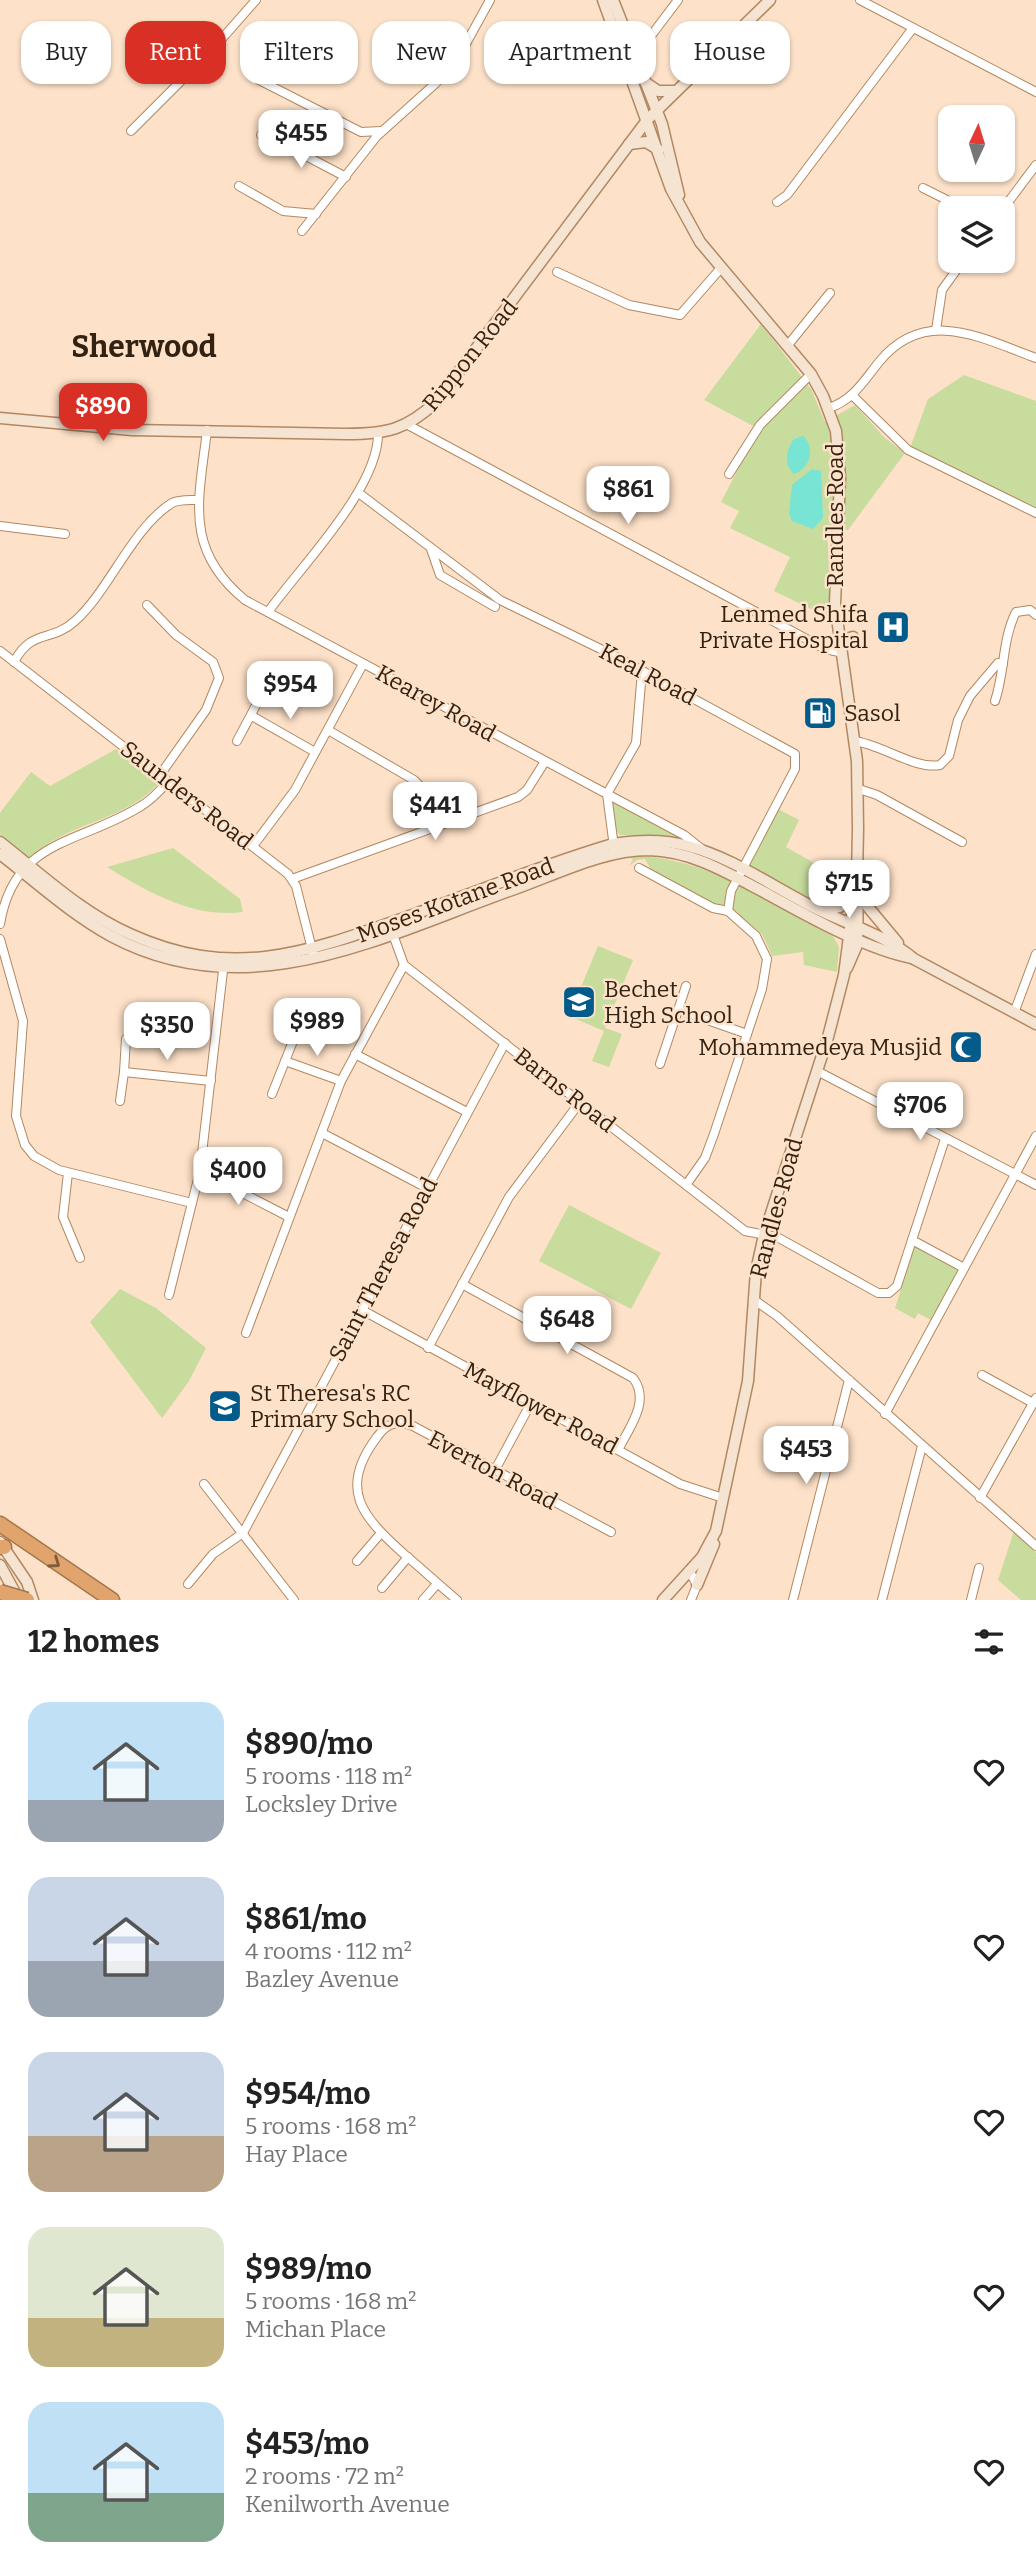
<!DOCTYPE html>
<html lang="en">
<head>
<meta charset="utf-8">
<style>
	body { margin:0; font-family:Bitter,serif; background:#f2f2f2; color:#222; height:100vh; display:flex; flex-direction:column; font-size:26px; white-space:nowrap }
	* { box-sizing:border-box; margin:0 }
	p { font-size:23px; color:#767676 }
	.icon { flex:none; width:38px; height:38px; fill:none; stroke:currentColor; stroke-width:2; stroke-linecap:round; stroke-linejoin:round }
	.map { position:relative; height:1600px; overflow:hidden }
	.side { display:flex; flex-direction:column; background:#fff; flex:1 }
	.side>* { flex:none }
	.top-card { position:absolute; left:21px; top:21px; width:994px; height:63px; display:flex; gap:14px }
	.needle { width:46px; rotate:4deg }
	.tools { position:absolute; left:938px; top:105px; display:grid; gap:14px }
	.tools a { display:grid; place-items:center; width:77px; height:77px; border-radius:14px; background:#fff; box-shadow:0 2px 5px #0004; font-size:35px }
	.price { position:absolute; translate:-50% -60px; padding:0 16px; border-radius:14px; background:#fff; color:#222; font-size:23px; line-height:46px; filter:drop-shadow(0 2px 4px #0008) }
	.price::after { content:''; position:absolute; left:50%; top:42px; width:21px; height:16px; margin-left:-10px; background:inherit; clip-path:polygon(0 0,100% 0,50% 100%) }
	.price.active { background:#d93025; color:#fff }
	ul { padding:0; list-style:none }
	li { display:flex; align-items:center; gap:21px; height:175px; padding:0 28px }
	li span { display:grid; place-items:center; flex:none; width:196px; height:140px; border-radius:21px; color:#555 }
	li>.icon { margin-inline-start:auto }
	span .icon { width:84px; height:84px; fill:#fffc; stroke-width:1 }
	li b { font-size:30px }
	h2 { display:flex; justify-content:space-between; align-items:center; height:84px; padding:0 28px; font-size:30px }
	.pill { padding:0 24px; border-radius:21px; background:#fff; box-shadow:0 2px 5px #0004; font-size:24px; line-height:63px }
	.pill.active { background:#d93025; color:#fff }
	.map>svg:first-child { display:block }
	.green { fill:#c8dc9e }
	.water { fill:#78e4d4 }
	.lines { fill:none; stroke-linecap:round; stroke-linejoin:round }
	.street-casing { stroke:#b28861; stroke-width:10 }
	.secondary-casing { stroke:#b28861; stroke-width:13 }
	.highway-casing { stroke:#a4764c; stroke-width:17 }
	.street { stroke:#fff; stroke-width:8 }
	.secondary { stroke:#f6e4d3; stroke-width:10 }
	.highway { stroke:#e1a46c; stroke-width:14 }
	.highway-bridge-casing { stroke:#a4764c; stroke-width:17; stroke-linecap:butt }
	.highway-bridge { stroke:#e1a46c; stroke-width:14 }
	.oneway { stroke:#815c3a }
	.labels { text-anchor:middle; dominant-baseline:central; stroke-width:5; stroke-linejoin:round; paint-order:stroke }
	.street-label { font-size:23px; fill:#332212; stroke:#fde1c8 }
	.poi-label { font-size:23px; fill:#332212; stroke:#fde1c8; text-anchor:start }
	.district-label { font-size:30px; font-weight:bold; fill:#332212; stroke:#fde1c8 }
</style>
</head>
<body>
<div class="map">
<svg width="1036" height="1600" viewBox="0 0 1036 1600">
	<rect width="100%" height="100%" fill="#fde1c8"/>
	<g class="green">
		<path d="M761,324L811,389L825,422L855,405L885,438L905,453L848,530L827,529L832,619L774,591L790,557L730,528L739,511L721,502L759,429L704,400Z"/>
		<path d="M964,375L1036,401V510L909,451L928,399Z"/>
		<path d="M116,749L159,783C124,822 66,822 29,859L0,834V813L31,772L50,786Z"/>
		<path d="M611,802L617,803L690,840L665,836L620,835L615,830Z"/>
		<path d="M778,809L799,820L786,847L844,880L845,893L837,903L823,905L751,868L748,863Z"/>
		<path d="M173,848L240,899L243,912C194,919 146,891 107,867Z"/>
		<path d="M641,856C713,861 771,903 833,936L839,947L837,972L804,965L803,952L772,956L762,934L750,924L652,872L645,859L637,860L629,866L633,860L631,858Z"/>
		<path d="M598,946L633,960L605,1028L622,1034L609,1067L592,1061L604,1031L569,1016Z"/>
		<path d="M569,1205L661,1253L631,1309L539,1261Z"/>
		<path d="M915,1246L958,1270L931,1320L918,1313L915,1319L895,1308Z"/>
		<path d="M120,1289L156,1308L206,1348L189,1381L162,1418L90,1322Z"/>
		<path d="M1014,1531L1036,1553V1600H1021L998,1580Z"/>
	</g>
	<g class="water">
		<path d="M803,436C816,448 810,468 794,474C783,465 786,450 794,439Z"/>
		<path d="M812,469L821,471L823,518L813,529L792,521L789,514L792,485Z"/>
	</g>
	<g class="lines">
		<g class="street-casing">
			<g id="street">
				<path d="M860,0L1036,92"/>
				<path d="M635,57L678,0"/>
				<path d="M259,80L361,132L381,131"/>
				<path d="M131,131L212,50L256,0"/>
				<path d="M261,135H266L346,177"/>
				<path d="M239,186L283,211L316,214"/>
				<path d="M923,188L963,208"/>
				<path d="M777,202L787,195L913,28"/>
				<path d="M1003,209L1036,165"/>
				<path d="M302,231L377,136L436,83L463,49L490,0"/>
				<path d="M557,272L629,305L680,315L721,268"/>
				<path d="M936,330L942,290L963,261"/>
				<path d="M788,345L830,293"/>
				<path d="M853,396L908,450L1036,513"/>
				<path d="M829,408C853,400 863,382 879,362C925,306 981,338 1036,358"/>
				<path d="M408,425L825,649L839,652"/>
				<path d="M207,430C199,500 183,549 245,600L607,794L614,847"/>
				<path d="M729,474L760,425L811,374"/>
				<path d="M360,494L500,600L615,656L795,754V769L731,891L728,911"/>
				<path d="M0,526L65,534"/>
				<path d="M431,549L440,575L495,607"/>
				<path d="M147,605L176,635L213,662L219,678L206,710L160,775"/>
				<path d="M268,612C300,567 380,487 378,432"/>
				<path d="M0,651L288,874L296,886L313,953"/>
				<path d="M14,662C32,628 51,643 75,621C109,591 132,528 172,503C179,499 190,500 199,500"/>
				<path d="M642,671L636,743L607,794L684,835L703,850"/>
				<path d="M995,701C1005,672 1002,639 1016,612L1030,610L1036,615"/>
				<path d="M252,716L315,752"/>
				<path d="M328,730L414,780L424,790L436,827"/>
				<path d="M237,741L262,694"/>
				<path d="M854,741C881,744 915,770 940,765L949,756L958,720L970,696L998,663L1003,664"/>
				<path d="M859,789L877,795L962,842"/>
				<path d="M253,846L295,790L363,664"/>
				<path d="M639,868L713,908L728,911L756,936L767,959L762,989L714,1134L705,1158L686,1185"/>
				<path d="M292,879L518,797L527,790L544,763"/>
				<path d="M0,924C14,838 81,844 141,806C152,800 160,790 169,781"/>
				<path d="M391,929L404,965L745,1231L777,1237L878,1293H889L897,1286L945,1139"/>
				<path d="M0,939L23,1021L16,1116L25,1145L34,1156L59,1170L192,1203"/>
				<path d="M679,1010L747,1034"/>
				<path d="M1014,1013L1036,954"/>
				<path d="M126,1039L124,1072L211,1081"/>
				<path d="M355,1054L467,1112"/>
				<path d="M285,1061L341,1081"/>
				<path d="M660,1064L686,986"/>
				<path d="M817,1071L1036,1185"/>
				<path d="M272,1094L299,1026"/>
				<path d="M120,1101L124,1072"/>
				<path d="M322,1133L427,1188"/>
				<path d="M200,1171L289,1217"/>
				<path d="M68,1173L63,1217L80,1258"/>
				<path d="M912,1240L964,1268"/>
				<path d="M462,1284L633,1378C651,1401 629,1428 618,1450"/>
				<path d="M169,1295L200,1171L224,962"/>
				<path d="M753,1299L777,1316L1036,1546"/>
				<path d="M362,1310L680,1484L723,1498"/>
				<path d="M246,1333L341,1081L404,965"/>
				<path d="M428,1348L509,1197L580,1102"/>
				<path d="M982,1375L1033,1403"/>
				<path d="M885,1414L1036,1136"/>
				<path d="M495,1470L531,1403"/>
				<path d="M204,1484L294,1600"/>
				<path d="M980,1498L1036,1398"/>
				<path d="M357,1561L381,1533"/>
				<path d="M689,1570L697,1585L691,1600"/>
				<path d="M188,1584L213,1554L243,1533L505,1043"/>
				<path d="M382,1588L408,1557"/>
				<path d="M423,1600L437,1584"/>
				<path d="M457,1600C439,1585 422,1569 404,1554C363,1517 337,1490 377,1437C387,1423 397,1420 413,1426L611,1532"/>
				<path d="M793,1600L849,1380"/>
				<path d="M882,1600L922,1446"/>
				<path d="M971,1600L979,1568"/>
			</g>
		</g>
		<g class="secondary-casing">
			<g id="secondary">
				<path d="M603,0L671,189L700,242L811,374L823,396L836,431L840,477L835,604L857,761L858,829L857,875L844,975L828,1037L764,1235L756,1271L748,1381L716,1531L702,1557L663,1600"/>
				<path d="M613,0L662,124L679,195"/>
				<path d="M645,82L658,91H676"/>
				<path d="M629,144L646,142L659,150"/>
				<path d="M0,418L132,430L346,434C386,434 406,430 436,402L648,119L770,0"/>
				<path d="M838,642L853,637"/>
				<path d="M0,842C41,874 82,913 130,934C235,982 311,951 412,915C479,891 545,864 613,844C638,840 663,839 688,846C734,858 776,889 819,910C850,925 887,936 914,959L1036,1024"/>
				<path d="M0,854C36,882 71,914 111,936C248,1009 380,937 512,890C555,875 602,850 649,850C691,851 726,872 762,891C804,914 865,949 912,958"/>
				<path d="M860,891L868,907L898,943"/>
				<path d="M824,911L840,907L852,892"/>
				<path d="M847,968L857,945L858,885"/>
				<path d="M0,1542L27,1582L33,1600"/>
				<path d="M0,1565L19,1600"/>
				<path d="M697,1585L714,1544"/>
			</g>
		</g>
		<g class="highway-casing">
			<g id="highway">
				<path d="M0,1524L112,1600"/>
				<path d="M0,1547H4"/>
			</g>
		</g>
		<use href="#street" class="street"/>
		<use href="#secondary" class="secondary"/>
		<use href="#highway" class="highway"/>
		<g class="highway-bridge-casing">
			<path id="highway-bridge" d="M0,1592L27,1600"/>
		</g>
		<use href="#highway-bridge" class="highway-bridge"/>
	</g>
	<defs><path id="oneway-chevron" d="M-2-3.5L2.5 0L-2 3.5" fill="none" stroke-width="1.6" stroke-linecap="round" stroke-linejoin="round" transform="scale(1.75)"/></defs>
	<use class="oneway" href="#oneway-chevron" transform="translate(55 1563) rotate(35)"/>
	<defs>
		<g id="hospital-square" transform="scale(1.75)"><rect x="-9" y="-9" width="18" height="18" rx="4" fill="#035b8c" stroke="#fde1c8"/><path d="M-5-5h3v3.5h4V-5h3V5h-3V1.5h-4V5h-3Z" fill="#fff"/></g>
		<g id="fuel-square" transform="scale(1.75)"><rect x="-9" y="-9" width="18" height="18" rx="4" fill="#035b8c" stroke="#fde1c8"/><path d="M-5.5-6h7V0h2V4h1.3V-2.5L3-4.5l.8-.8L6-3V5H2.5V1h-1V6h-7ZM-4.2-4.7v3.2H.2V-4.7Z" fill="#fff"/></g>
		<g id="school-square" transform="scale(1.75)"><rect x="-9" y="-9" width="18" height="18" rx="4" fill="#035b8c" stroke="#fde1c8"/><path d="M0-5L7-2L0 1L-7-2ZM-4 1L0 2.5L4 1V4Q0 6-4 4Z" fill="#fff"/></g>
		<g id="mosque-square" transform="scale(1.75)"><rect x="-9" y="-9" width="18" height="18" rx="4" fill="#035b8c" stroke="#fde1c8"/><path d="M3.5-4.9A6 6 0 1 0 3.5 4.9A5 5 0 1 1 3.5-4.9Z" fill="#fff"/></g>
	</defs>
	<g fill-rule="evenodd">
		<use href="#hospital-square" x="893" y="627"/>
		<use href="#fuel-square" x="820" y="713"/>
		<use href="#school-square" x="579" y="1002"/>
		<use href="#mosque-square" x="966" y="1047"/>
		<use href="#school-square" x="225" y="1406"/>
	</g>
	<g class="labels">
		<g class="street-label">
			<text transform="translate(470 355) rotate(-51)">Rippon Road</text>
			<text transform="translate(835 515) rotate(-90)">Randles Road</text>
			<text transform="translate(648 674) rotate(28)">Keal Road</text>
			<text transform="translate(436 703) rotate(29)">Kearey Road</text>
			<text transform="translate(187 795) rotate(38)">Saunders Road</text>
			<text transform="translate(455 900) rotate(-20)">Moses Kotane Road</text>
			<text transform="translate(565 1090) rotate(38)">Barns Road</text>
			<text transform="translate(776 1208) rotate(-75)">Randles Road</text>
			<text transform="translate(383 1269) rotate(-62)">Saint Theresa Road</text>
			<text transform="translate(541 1408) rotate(28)">Mayflower Road</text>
			<text transform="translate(493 1470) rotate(28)">Everton Road</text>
		</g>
		<g class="poi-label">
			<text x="868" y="614" text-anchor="end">Lenmed Shifa<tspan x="868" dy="26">Private Hospital</tspan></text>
			<text x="844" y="713">Sasol</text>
			<text x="604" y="989">Bechet<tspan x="604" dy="26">High School</tspan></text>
			<text x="942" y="1047" text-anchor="end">Mohammedeya Musjid</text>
			<text x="250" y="1393">St Theresa's RC<tspan x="250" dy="26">Primary School</tspan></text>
		</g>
		<g class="district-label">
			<text x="144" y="347">Sherwood</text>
		</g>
	</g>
</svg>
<div class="tools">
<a><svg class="needle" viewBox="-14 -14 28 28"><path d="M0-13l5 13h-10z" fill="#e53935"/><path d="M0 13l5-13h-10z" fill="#767676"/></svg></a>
<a><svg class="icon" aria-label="layers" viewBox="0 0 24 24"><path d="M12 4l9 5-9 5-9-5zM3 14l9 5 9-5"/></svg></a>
</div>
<b class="price" style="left:301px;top:170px">$455</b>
<b class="price active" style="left:103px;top:443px">$890</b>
<b class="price" style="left:628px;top:526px">$861</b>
<b class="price" style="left:290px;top:721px">$954</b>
<b class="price" style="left:435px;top:842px">$441</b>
<b class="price" style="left:849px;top:920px">$715</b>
<b class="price" style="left:317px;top:1058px">$989</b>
<b class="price" style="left:167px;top:1062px">$350</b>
<b class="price" style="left:920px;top:1142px">$706</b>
<b class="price" style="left:238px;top:1207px">$400</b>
<b class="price" style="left:567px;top:1356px">$648</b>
<b class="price" style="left:806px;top:1486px">$453</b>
<div class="top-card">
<a class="pill">Buy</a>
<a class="pill active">Rent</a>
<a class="pill">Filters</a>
<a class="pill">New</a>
<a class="pill">Apartment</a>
<a class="pill">House</a>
</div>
</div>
<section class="side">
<h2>12 homes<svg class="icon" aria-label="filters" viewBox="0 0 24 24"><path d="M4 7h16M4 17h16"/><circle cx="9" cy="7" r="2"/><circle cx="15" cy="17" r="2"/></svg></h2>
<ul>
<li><span style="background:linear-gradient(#bfe0f5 70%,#9aa5b1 0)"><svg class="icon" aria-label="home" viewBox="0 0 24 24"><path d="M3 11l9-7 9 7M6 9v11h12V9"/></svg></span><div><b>$890/mo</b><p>5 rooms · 118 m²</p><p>Locksley Drive</p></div><svg class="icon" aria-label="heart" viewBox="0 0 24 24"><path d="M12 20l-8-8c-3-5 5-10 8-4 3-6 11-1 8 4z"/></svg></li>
<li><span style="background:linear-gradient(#c9d6e8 60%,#9aa5b1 0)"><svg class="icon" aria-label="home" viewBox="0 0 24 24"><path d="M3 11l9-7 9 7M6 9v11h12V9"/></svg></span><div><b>$861/mo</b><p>4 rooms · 112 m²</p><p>Bazley Avenue</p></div><svg class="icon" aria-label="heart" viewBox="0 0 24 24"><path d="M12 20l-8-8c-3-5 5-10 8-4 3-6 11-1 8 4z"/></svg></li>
<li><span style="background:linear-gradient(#c9d6e8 60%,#b9a48a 0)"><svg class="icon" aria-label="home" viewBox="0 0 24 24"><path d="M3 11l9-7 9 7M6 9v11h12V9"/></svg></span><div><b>$954/mo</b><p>5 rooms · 168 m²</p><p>Hay Place</p></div><svg class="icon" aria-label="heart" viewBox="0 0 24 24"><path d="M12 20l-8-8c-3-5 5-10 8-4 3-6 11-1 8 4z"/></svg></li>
<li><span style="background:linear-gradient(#dfe7d0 65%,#c2b280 0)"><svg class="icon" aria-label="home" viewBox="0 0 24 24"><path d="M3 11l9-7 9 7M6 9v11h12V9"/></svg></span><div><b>$989/mo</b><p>5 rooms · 168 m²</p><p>Michan Place</p></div><svg class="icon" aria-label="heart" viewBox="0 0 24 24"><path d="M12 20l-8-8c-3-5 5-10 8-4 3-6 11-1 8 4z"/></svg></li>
<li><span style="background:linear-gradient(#bfe0f5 65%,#7fa58c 0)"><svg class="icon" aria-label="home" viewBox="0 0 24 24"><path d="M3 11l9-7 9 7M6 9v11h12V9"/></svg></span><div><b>$453/mo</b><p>2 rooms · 72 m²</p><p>Kenilworth Avenue</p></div><svg class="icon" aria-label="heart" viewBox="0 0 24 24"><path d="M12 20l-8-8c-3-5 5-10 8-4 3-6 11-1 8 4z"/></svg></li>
</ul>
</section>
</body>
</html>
